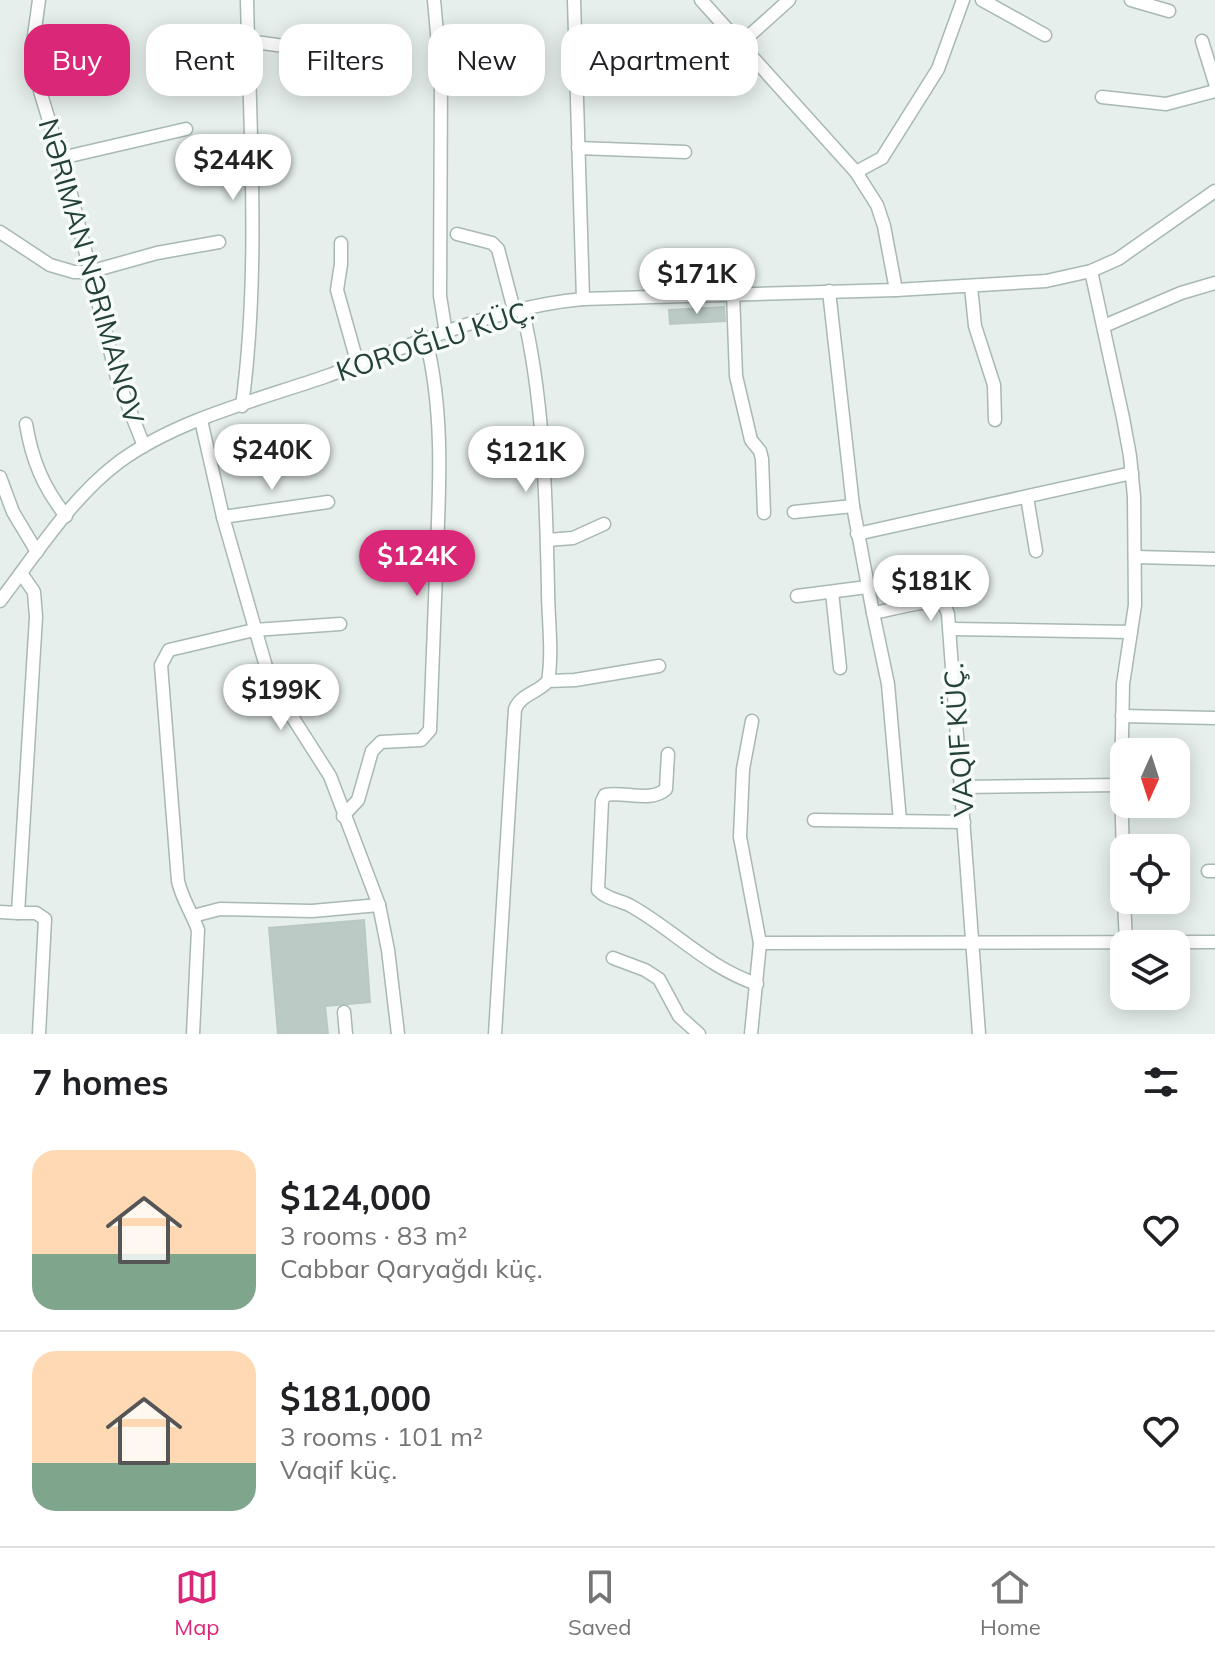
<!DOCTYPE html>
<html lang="en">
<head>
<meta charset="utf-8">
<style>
	body { margin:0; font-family:Mulish,sans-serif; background:#f6f6f6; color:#202124; height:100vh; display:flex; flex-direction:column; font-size:30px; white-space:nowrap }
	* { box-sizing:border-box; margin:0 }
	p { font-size:26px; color:#757577 }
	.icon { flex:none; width:44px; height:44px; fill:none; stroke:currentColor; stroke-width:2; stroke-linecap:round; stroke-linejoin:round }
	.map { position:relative; height:1034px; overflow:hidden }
	.sheet { display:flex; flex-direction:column; background:#fff; flex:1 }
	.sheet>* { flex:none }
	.top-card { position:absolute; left:24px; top:24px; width:800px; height:72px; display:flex; gap:16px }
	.needle { width:52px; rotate:183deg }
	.buttons { position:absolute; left:1110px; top:738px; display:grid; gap:16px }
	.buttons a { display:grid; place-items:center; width:80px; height:80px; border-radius:16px; background:#fff; box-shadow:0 4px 20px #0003; font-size:40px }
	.price { position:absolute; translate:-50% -68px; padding:0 18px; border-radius:28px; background:#fff; color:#222; font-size:26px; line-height:52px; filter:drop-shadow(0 2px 4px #0008) }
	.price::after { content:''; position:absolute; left:50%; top:48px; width:24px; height:18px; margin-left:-12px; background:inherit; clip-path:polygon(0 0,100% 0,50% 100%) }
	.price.active { background:#db2777; color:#fff }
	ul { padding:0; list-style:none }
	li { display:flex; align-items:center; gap:24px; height:200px; padding:0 32px }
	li+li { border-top:2px solid #e0e0e0 }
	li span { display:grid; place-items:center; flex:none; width:224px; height:160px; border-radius:24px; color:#555 }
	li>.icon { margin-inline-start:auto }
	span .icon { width:96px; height:96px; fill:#fffc; stroke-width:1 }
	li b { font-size:34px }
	h2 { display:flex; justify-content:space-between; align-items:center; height:96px; padding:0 32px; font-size:34px }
	.chip { padding:0 28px; border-radius:24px; background:#fff; box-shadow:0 4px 20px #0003; font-size:28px; line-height:72px }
	.chip.active { background:#db2777; color:#fff }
	.tab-bar { display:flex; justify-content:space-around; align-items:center; height:112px; border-top:2px solid #e0e0e0; background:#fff; font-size:22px; color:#757577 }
	.tab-bar a { display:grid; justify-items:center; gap:4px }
	.tab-bar .active { color:#db2777 }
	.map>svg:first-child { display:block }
	.building { fill:#bbcac4; stroke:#b8c9c2; stroke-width:2 }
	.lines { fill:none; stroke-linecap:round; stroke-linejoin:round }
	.minor-casing { stroke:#a8b8b2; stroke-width:15 }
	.minor { stroke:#fff; stroke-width:12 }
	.labels { text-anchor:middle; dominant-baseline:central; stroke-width:7; stroke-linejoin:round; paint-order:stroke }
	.street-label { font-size:28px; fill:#24423a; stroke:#f7fbf9 }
</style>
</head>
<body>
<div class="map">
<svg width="1215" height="1034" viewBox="0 0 1215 1034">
	<rect width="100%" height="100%" fill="#e6efeb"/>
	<g class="building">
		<path d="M724,307L725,321L670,324L669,310Z"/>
		<path d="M364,920L370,1002L325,1006L328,1034H278L269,928Z"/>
	</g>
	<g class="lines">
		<g class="minor-casing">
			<g id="minor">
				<path d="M39,0L33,43L40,91L69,186L117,378L144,446"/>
				<path d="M434,0L441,78L440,296L446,333"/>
				<path d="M574,0L583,299"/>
				<path d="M701,0L856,172L877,205L884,226L896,290"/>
				<path d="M982,0L1045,35"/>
				<path d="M1131,0L1169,11"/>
				<path d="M248,41L306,49"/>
				<path d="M1202,41L1215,83"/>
				<path d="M740,44L789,0"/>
				<path d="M1102,97L1166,104L1215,91"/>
				<path d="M578,148L685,152"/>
				<path d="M61,158L186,129"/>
				<path d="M856,172L882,158L938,69L963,0"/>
				<path d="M0,232L50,265L74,272H89L157,253L219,242"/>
				<path d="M457,234L492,243L498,249L514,310"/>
				<path d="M341,243V264L337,290L358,365"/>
				<path d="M1091,271L1123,418L1130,456L1134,497L1135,605L1123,684L1121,785L1124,891"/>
				<path d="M971,287L975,326L994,385L995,420"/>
				<path d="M829,291L853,506L873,613C887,611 929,598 941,603C946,606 946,609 948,614L979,1034"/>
				<path d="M733,293L736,376L751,440L760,451L762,459L764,513"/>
				<path d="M522,308C544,397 546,498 548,589C548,619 553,652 548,681"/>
				<path d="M1104,326L1181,293L1215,283"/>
				<path d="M242,406C260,272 250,135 247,0"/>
				<path d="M201,420L223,517L267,670L284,704L330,776L379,905L388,950L398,1034"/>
				<path d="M26,424C32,460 43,487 66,516"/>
				<path d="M0,477L13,512L37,552"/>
				<path d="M1027,497L1036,551"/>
				<path d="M794,512L853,506"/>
				<path d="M223,517L328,502"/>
				<path d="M857,534L1132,473"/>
				<path d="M547,540L573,538L604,524"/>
				<path d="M1135,557L1215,559"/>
				<path d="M21,573L34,592L36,617L18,913H36L45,919L39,1034"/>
				<path d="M832,592L840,668"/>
				<path d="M797,596L867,587"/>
				<path d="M0,601C36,554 71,498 119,462C178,419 258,400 327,376C410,346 494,307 583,299L896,290L1046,281L1091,271L1118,259L1215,191"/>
				<path d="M873,613L888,684L900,821"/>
				<path d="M951,629L1131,632"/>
				<path d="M1122,716L1215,718"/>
				<path d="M668,754L666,789C651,803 624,791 605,795L602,801L598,890C606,899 620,900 631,906C674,930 708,968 757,984"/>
				<path d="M961,787L1121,785"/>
				<path d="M343,816L358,800L372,751L381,742L421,740L430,730C432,669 435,608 437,547C440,479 443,407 426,340"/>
				<path d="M814,820L964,822"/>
				<path d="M1208,871H1215"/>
				<path d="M1124,900L1126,943"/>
				<path d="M0,912L18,913"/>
				<path d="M193,916L220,909L312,911L379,905"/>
				<path d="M760,943L1215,942"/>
				<path d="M613,958L645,970L659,979L679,1016L699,1034"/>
				<path d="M344,1012L346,1034"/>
				<path d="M193,1034L198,930C192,913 182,899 178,881L161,665L169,650L254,630L340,624"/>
				<path d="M495,1034L515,709C521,694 538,693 548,681L575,680L659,666"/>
				<path d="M751,1034L760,943L740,837L743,769L752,721"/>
			</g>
		</g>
		<use href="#minor" class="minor"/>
	</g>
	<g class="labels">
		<g class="street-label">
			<text transform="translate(92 271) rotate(74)">NƏRIMAN NƏRIMANOV</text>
			<text transform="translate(435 340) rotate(-18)">KOROĞLU KÜÇ.</text>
			<text transform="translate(958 740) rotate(-94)">VAQIF KÜÇ.</text>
		</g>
	</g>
</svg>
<div class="buttons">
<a><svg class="needle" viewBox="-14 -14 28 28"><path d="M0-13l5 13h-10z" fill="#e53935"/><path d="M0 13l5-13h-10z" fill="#757577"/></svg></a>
<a><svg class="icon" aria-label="locate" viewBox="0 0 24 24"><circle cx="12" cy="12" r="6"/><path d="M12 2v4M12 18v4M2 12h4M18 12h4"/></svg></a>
<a><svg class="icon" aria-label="layers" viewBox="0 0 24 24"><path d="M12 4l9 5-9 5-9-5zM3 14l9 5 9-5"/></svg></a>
</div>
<b class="price" style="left:233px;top:202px">$244K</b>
<b class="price" style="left:697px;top:316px">$171K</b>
<b class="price" style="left:272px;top:492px">$240K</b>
<b class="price" style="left:526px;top:494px">$121K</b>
<b class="price active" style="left:417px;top:598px">$124K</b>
<b class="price" style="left:931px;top:623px">$181K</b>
<b class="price" style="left:281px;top:732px">$199K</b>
<div class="top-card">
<a class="chip active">Buy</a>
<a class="chip">Rent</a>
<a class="chip">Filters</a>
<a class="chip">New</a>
<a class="chip">Apartment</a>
</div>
</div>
<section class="sheet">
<h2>7 homes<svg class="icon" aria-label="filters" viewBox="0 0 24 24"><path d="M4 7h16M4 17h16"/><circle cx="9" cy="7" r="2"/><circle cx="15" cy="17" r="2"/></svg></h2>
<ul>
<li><span style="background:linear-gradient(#ffd9b3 65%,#7fa58c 0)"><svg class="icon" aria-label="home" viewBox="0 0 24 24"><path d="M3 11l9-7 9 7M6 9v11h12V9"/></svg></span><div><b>$124,000</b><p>3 rooms · 83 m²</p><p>Cabbar Qaryağdı küç.</p></div><svg class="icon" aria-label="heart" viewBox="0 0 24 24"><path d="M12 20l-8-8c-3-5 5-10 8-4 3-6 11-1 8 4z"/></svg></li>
<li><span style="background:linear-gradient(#ffd9b3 70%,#7fa58c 0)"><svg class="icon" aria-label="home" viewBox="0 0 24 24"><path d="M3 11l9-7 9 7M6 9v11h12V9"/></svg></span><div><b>$181,000</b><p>3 rooms · 101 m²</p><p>Vaqif küç.</p></div><svg class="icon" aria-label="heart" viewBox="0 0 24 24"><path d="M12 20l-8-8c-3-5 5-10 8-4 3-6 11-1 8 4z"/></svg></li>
</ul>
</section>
<nav class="tab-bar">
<a class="active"><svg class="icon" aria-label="map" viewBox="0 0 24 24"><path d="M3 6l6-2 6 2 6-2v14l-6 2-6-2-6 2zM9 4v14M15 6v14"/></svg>Map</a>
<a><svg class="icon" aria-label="saved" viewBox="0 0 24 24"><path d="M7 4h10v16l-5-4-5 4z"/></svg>Saved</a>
<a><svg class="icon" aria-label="home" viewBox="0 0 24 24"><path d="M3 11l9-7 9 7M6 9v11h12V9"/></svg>Home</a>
</nav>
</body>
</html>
